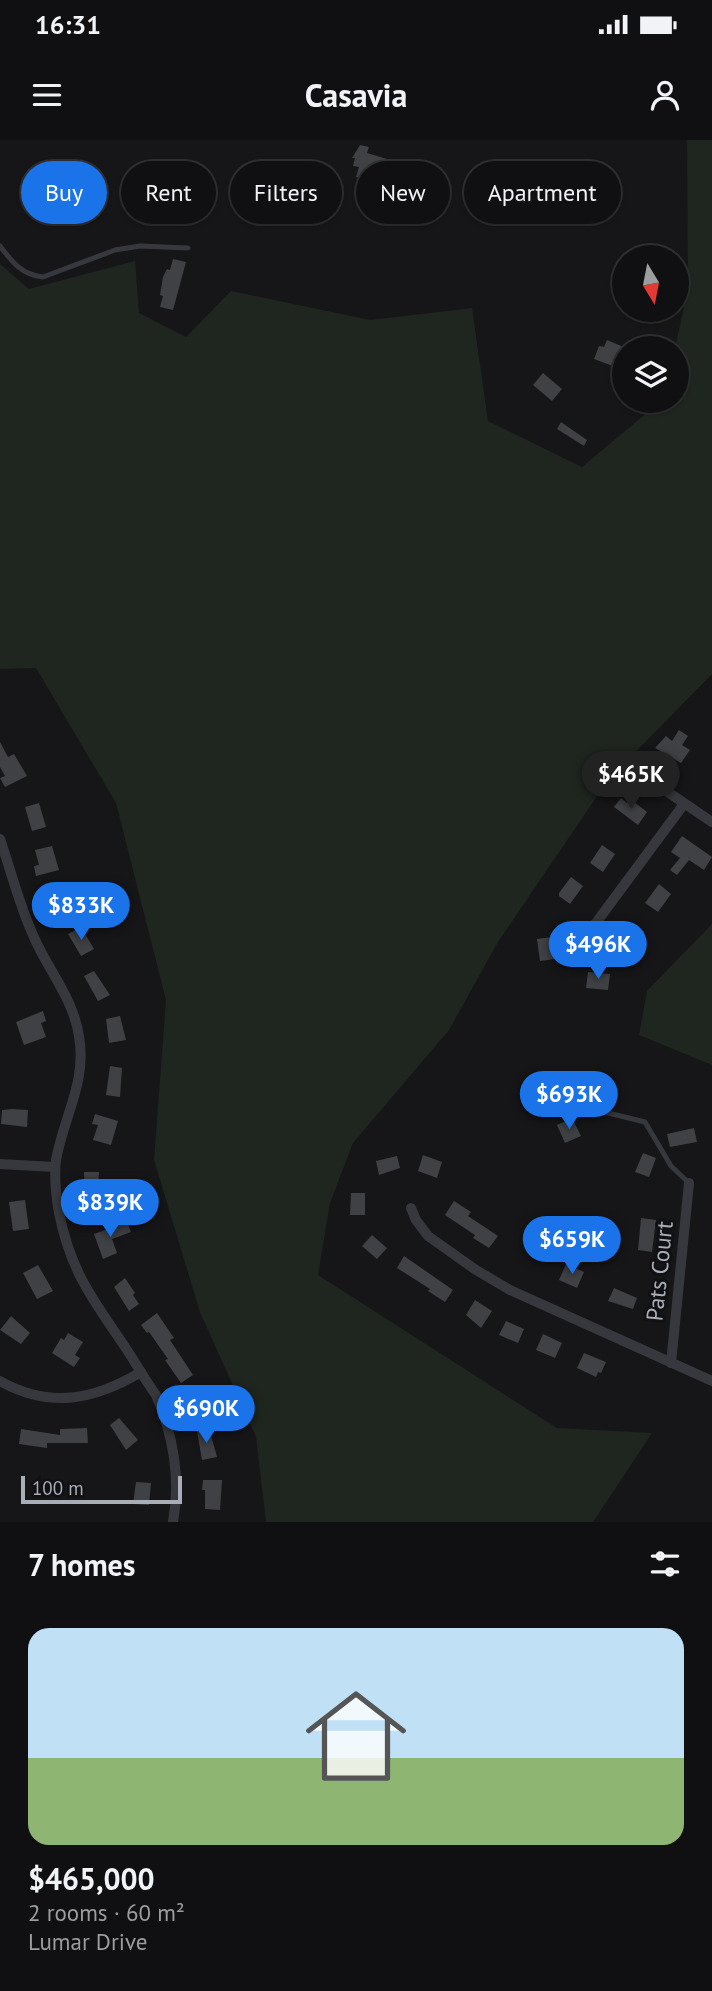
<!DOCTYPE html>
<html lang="en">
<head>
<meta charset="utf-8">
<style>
	body { margin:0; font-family:"PT Sans",sans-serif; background:#19191b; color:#f1f3f6; height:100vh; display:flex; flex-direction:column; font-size:26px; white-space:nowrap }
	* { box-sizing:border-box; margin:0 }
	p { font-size:23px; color:#9c9d9f }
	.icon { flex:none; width:38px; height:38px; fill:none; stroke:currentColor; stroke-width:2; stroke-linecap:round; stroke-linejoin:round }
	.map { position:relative; height:1382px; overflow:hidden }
	.side { display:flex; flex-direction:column; background:#101012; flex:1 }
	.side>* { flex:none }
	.hud { position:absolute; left:21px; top:21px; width:670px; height:63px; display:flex; gap:14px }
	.needle { width:46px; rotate:170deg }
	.buttons { position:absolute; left:612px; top:105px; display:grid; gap:14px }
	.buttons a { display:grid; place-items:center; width:77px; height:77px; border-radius:50%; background:#101012; box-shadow:0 2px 5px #0004,0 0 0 2px #303032; font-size:35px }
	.scale { position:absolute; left:21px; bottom:18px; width:161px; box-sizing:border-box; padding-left:7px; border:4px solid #a8adb8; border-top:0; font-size:19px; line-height:24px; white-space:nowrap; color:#a8adb8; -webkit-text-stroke:5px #111113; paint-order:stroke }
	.price { position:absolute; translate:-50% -60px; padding:0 16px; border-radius:24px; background:#1a73e8; color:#fff; font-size:23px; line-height:46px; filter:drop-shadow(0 2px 4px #0008) }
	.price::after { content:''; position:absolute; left:50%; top:42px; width:21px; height:16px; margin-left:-10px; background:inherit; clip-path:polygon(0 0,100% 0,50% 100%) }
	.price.on { background:#222; color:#fff }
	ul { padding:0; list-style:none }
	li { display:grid; align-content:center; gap:14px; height:371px; padding:0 28px }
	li+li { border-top:2px solid #303032 }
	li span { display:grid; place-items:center; height:217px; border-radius:21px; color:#555 }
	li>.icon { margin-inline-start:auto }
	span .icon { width:126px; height:126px; fill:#fffc; stroke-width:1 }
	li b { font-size:30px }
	h2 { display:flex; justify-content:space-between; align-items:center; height:84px; padding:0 28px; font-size:30px }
	.chip { padding:0 24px; border-radius:32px; background:#101012; box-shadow:0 2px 5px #0004,0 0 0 2px #303032; font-size:24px; line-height:63px }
	.chip.on { background:#1a73e8; color:#fff }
	.status { display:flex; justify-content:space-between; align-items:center; height:49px; padding:0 35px; background:#101012; direction:ltr }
	.status svg { height:19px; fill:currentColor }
	header { display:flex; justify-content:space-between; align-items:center; height:91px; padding:0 28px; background:#101012; font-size:32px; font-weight:700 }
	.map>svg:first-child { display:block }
	.green { fill:#1e261f }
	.building { fill:#404145 }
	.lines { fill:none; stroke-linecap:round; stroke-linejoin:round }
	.lane { stroke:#37383d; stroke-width:5 }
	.street { stroke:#37383d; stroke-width:10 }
	.labels { text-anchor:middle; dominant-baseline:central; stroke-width:6; stroke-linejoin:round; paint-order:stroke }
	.street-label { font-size:23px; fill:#a8adb8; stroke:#111113 }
</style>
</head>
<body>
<div class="status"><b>16:31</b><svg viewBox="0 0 49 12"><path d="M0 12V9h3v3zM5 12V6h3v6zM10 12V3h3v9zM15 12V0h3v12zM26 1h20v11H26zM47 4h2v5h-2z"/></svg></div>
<header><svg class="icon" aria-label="menu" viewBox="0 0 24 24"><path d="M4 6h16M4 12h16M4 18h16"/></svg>Casavia<svg class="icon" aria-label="person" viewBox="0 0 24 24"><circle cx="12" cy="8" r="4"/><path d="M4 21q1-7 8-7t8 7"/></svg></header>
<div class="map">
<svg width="712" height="1382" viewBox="0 0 712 1382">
	<rect width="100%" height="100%" fill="#161618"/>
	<g class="green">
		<path d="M687,0H712V534L608,640L498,802L449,890L353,1003L330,1063L318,1135L557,1288L652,1293L593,1382H266L256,1297L200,1172L154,1020L166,860L116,663L36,528L0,529V124L29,149L135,121L139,173L186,197L231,151L370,180L472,168L488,281L582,327L661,261H677V208H675L688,149Z"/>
		<path d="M712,784V925L639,895L647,851Z"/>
	</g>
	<g class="building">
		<path d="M360,5L369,7L367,13L387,19L384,32L380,31L374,50L358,45L361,38L356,37L359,27L353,26L355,18H352Z"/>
		<path d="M173,119L186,122L173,170L160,167L163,156L160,155L163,137L167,129L170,130Z"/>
		<path d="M607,200L626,208L618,228L594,219L599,206L604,207Z"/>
		<path d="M543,233L562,249L552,261L533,245Z"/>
		<path d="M561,282L587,300L584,306L557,289Z"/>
		<path d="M679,590L688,596L682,605L690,610L681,623L655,608L666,596L672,601Z"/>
		<path d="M0,602L8,617L14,614L27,636L5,647L0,638L5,636L0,627Z"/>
		<path d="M621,658L627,663L630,659L647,672L638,685L614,667Z"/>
		<path d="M39,663L46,687L32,691L25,667Z"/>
		<path d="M682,696L712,717L704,730L689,720L677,735L670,730L680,718L671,712Z"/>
		<path d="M602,705L615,714L603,732L590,723Z"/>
		<path d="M52,706L59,730L36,736L34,726L39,725L35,710Z"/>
		<path d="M571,737L583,746L570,764L559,756V753Z"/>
		<path d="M659,744L671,754L658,772L645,763Z"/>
		<path d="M61,747L70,768L56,774L48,752Z"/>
		<path d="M81,787L94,809L81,816L68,794Z"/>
		<path d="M629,788L644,791L640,812L625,810Z"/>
		<path d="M552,797L555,819L540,821L537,799Z"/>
		<path d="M94,831L110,855L98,861L84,836Z"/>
		<path d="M588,832L610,834L608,850L586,848Z"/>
		<path d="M43,871L46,881L41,883L46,897L24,905L16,882Z"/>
		<path d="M120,876L126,900L109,903L106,879Z"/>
		<path d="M110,926L122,928L120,957L106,955Z"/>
		<path d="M12,969L28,970L27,987L1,984L2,970Z"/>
		<path d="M95,974L118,981L111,1005L93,1000L98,985L92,984Z"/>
		<path d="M572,978L581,996L565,1003L557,985Z"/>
		<path d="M694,988L697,1002L670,1007L667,994Z"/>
		<path d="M643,1013L656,1018L649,1037L635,1032Z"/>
		<path d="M423,1015L442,1022L437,1038L418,1031Z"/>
		<path d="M397,1016L400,1028L379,1035L376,1021Z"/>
		<path d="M84,1032H99L97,1062H85Z"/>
		<path d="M351,1053H365V1075H350Z"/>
		<path d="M25,1060L29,1089L13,1091L9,1062Z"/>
		<path d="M454,1061L471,1072L468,1076L498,1096L489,1108L473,1098L475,1095L445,1075Z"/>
		<path d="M641,1078L656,1080L652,1112L638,1110Z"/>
		<path d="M127,1082L131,1092L112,1099L117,1113L103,1119L94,1094Z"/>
		<path d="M372,1095L387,1108L377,1119L362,1106Z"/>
		<path d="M404,1116L453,1150L445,1162L428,1151L430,1149L397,1128Z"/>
		<path d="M566,1124L584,1132L577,1148L559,1140Z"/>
		<path d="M38,1125L53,1151L37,1159L23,1133Z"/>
		<path d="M125,1138L135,1153L133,1155L139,1164L129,1171L114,1147Z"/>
		<path d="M614,1148L637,1158L633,1169L608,1161Z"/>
		<path d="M475,1160L492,1171L481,1188L466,1175Z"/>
		<path d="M157,1173L174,1198L170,1200L193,1235L181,1243L165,1220L168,1219L149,1192L147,1193L141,1185Z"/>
		<path d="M11,1176L30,1193L21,1204L0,1190Z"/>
		<path d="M506,1181L524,1189L518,1203L499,1195Z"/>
		<path d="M68,1193L83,1202L75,1215L80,1218L74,1227L52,1213L61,1198L64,1200Z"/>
		<path d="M543,1194L562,1203L555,1218L536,1210Z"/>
		<path d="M584,1213L606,1222L601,1233L598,1232L596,1237L577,1228Z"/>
		<path d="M119,1278L138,1300L126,1310L110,1285Z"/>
		<path d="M87,1288L88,1303H47V1308L19,1304L21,1289L60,1295V1289Z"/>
		<path d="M209,1288L217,1317L202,1320L197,1291Z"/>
		<path d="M203,1340H222L220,1370L205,1369V1350H202Z"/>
		<path d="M136,1342L151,1343L149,1365L133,1364Z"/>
	</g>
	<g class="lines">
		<g class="lane">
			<path d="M0,106C12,122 22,135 43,137L115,110L140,106L188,108"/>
			<path d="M604,972L645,982L671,1026L689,1043"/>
		</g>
		<g class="street">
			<path d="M631,627L712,682"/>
			<path d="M0,699C11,731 19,764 33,795C47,829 73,857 79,896C87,943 64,975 56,1020C54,1037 56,1056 59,1073C70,1128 90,1156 121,1201C133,1218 143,1237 156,1255C173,1294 181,1339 173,1382"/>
			<path d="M587,795L684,664"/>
			<path d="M0,1024L55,1027"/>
			<path d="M411,1068L416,1080L428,1096L476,1130L510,1150L712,1241"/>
			<path d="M671,1223L689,1043"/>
			<path d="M0,1241C50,1269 94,1260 141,1232"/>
		</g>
	</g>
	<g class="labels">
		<g class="street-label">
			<text transform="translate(659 1131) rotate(-84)">Pats Court</text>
		</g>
	</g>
</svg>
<div class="buttons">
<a><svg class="needle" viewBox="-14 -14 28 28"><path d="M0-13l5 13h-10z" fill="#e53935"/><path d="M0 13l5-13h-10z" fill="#9c9d9f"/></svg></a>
<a><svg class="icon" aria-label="layers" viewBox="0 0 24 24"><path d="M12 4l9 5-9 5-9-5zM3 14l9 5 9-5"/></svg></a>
</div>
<div class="scale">100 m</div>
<b class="price on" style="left:631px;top:671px">$465K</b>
<b class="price" style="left:81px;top:802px">$833K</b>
<b class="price" style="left:598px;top:841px">$496K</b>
<b class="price" style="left:569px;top:991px">$693K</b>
<b class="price" style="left:110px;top:1099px">$839K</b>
<b class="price" style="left:572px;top:1136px">$659K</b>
<b class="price" style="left:206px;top:1305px">$690K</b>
<div class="hud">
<a class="chip on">Buy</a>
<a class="chip">Rent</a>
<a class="chip">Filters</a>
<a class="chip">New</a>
<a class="chip">Apartment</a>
</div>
</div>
<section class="side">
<h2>7 homes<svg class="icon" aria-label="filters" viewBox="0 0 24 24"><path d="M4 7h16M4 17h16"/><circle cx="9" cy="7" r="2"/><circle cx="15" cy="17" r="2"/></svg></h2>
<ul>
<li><span style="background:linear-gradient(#bfe0f5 60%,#8fb573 0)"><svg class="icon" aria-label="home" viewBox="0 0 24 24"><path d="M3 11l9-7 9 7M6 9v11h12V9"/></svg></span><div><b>$465,000</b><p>2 rooms · 60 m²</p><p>Lumar Drive</p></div></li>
</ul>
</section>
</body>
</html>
